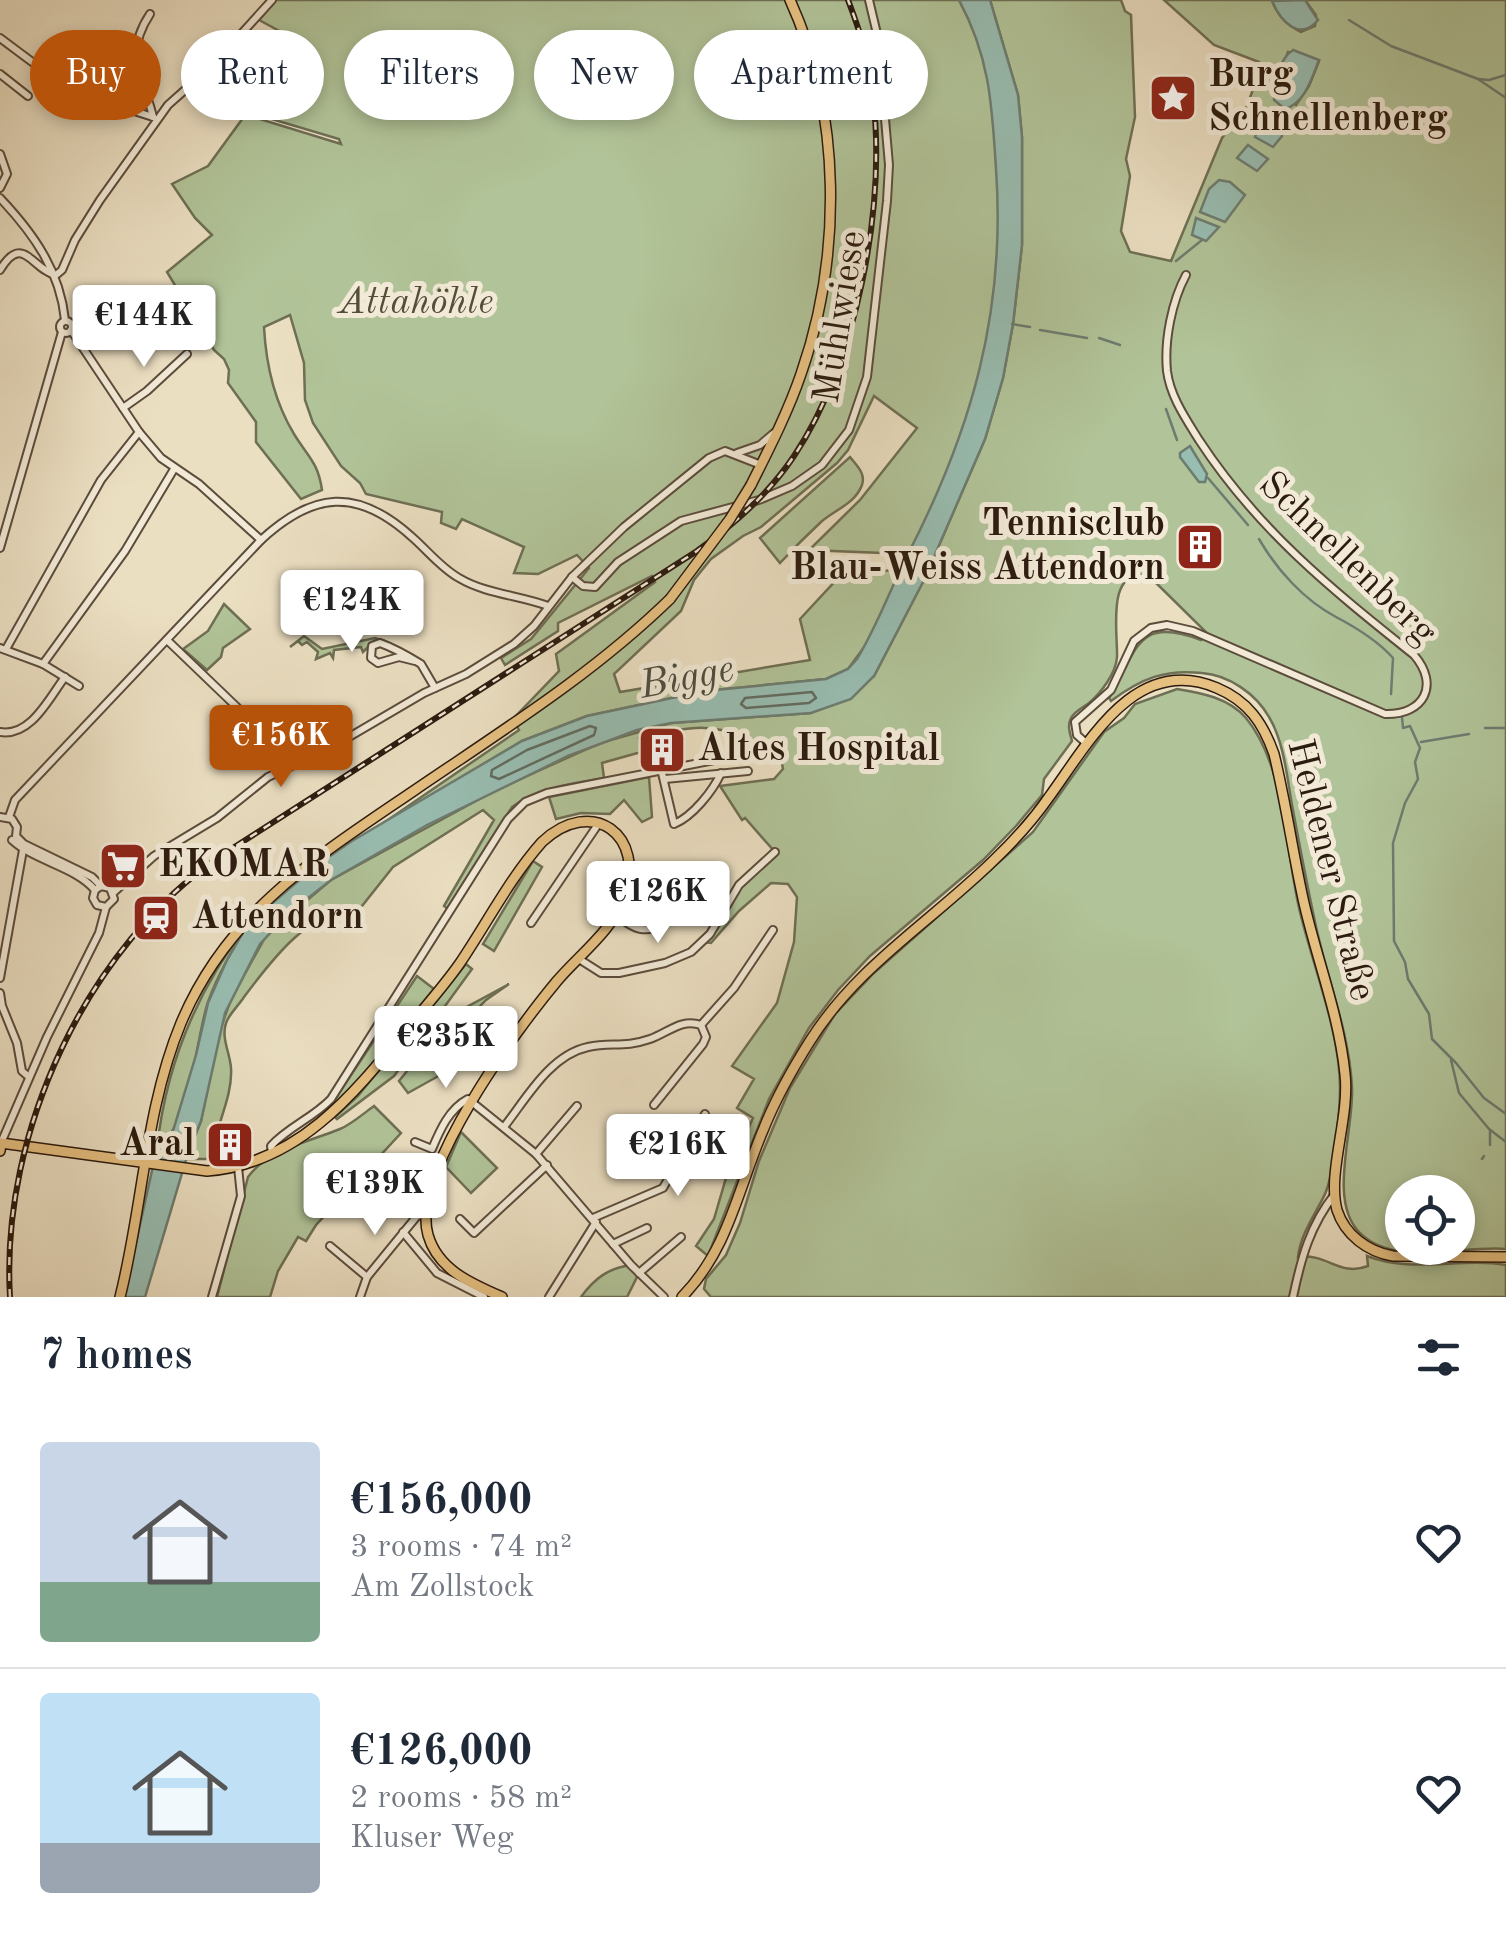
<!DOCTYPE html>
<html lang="en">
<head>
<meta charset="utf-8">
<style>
	body { margin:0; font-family:"Old Standard TT",serif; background:#f2f2f3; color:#1f2937; height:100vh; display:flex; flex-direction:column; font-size:38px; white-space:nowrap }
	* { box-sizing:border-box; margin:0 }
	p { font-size:32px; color:#747a83 }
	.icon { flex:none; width:55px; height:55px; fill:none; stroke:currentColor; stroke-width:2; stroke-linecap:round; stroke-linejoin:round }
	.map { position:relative; height:1297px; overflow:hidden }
	.sheet { display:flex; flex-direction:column; background:#fff; flex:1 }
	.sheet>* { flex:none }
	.guide { position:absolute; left:30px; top:30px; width:1000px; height:90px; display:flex; gap:20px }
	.tools { position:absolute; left:1385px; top:1175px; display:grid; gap:20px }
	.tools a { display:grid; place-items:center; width:90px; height:90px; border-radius:50%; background:#fff; box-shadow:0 5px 15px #0003; font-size:50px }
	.price { position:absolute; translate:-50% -85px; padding:0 22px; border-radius:10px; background:#fff; color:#222; font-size:32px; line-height:65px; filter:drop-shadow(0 2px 5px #0008) }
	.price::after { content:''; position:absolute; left:50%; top:60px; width:30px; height:22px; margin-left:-15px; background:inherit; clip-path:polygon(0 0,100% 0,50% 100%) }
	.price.current { background:#b45309; color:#fff }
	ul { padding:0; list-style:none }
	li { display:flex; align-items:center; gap:30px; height:250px; padding:0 40px }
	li+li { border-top:2px solid #e0e1e3 }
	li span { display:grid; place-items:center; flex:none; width:280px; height:200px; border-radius:10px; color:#555 }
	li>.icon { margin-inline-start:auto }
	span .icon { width:120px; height:120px; fill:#fffc; stroke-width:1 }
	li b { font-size:42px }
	h2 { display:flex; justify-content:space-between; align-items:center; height:120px; padding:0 40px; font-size:42px }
	.chip { padding:0 35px; border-radius:45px; background:#fff; box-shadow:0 5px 15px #0003; font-size:35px; line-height:90px }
	.chip.current { background:#b45309; color:#fff }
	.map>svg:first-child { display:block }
	.green { fill:#b1c398; stroke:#6e6f54; stroke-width:2.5; fill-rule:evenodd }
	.water { fill:#98bdb1; stroke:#6d7c70; stroke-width:2.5 }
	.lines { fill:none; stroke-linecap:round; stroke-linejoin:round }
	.shore { stroke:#626c60; stroke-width:2.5 }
	.stream { stroke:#6d7c70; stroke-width:2.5 }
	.minor-casing { stroke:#5c4c3c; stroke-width:10 }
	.major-casing { stroke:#2c1b0f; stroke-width:12 }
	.minor { stroke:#f2ead7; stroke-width:6 }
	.major { stroke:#e6c081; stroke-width:9 }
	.rail-casing { stroke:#2c1b0f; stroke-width:6 }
	.rail { stroke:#f2ead7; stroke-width:2.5; stroke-dasharray:8; stroke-linecap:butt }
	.major-bridge-casing { stroke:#2c1b0f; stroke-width:12; stroke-linecap:butt }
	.major-bridge { stroke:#e6c081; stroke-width:9 }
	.labels { text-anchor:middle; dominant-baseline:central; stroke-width:10; stroke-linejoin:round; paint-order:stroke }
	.poi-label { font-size:38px; font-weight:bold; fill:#2c1b0f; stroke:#f2ead7; text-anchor:start }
	.park-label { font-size:38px; font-style:italic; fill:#544d38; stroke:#f2ead7 }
	.street-label { font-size:38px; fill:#2c1b0f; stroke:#f2ead7 }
	.water-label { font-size:40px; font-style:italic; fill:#4c4c40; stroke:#f2ead7 }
</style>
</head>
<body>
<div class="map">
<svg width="1506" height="1297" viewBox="0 0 1506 1297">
	<rect width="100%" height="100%" fill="#ebdfc2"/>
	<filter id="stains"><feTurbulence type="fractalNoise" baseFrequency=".002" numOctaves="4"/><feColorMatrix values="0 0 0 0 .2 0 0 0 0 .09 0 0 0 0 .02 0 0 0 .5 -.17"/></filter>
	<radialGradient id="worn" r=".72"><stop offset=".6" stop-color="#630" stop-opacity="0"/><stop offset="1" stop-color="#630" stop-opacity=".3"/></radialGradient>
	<g class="green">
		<path d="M276,0H959C992,61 992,103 997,170C1006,302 975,440 908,554L809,550L860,500L917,428L874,396L848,450L837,463L761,527L743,536L711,559L694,580L681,611L614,674L620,692L810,660L800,619L840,576L902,569L868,642L848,669L826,679L705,691L587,716L522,741L366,835L519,730L513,719L559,671L556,654L655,582L652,576L558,623V631L505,665L501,658L531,639L589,568L577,555L538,574L514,573L524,547L462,519L456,529L441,523L442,512L366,494L360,483L341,466L313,423L305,400L304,363L290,315L264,327C266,365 274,401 294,434C308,457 318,462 322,490L301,499L256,442V422L228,383L229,370L224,359L214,350L167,272L212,235L195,218L172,184L208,166L248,111L283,33L259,20ZM248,112L339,139L341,144L250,116Z"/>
		<path d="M990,0H1121L1125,11L1131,15L1135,117L1126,159L1130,176L1121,231L1130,252L1171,261L1222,138L1247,106L1260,70L1259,62L1214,45L1164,0H1272C1276,14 1288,26 1301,32L1315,26L1316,15L1305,0H1506V1249C1461,1245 1394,1268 1359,1232C1328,1200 1354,1131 1352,1087C1349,1029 1325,974 1314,917C1306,880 1299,842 1292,805C1287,777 1284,742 1269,717C1256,694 1229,675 1202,673C1165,669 1142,678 1111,701L1109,698C1138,651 1135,615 1201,640L1207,633L1149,576C1105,566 1118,633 1117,657C1116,673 1101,693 1089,703C1082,708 1075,711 1071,718C1067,726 1070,733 1072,741L1044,779L1042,795L1016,826L983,860L870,956L838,990L809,1028L769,1099L708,1256L696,1246L714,1219L726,1178L753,1118L737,1108L754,1079L732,1066L777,1003L794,942L797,897L788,884L771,883L739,911L711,943L702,942L731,898L775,852L745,818L742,820L720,786L774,779L783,769L781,759L761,756L764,744C713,721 693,726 639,738L641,752L602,763L604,778C572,784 539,787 512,807L448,909L444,906L494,820L483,810L393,867L362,906C310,909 273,958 244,997C239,1005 229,1014 226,1023C221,1038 230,1053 231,1068C233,1098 214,1129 211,1159H186L201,1121L218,1035L232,997L267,934L331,880L496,790L600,743L671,723L811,713L874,676L924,580L985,439L1003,378L1013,324L1022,245V137L1018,95ZM1288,52L1319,61L1309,86L1296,105L1274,89ZM1402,1192H1458V1248H1402Z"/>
		<path d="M850,457C856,465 866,473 862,485C855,504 834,510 821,522C807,535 793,549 780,563L760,538Z"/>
		<path d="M224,604L250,629L223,648L221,657L207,670L183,649L208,631Z"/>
		<path d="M304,636L322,649L375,638L385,641H374L363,652L361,647L334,650L333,658L330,653L316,659L318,652L307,642L302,645L298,641L290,647Z"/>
		<path d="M1177,689C1202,693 1229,698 1246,718C1287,768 1285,855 1301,916C1314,969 1340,1033 1340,1088C1340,1111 1334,1174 1325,1194C1315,1215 1301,1233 1298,1257C1328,1253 1339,1277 1368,1266L1367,1256C1413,1274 1459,1257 1506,1265V1297H711L704,1289L706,1279L726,1255L740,1223L759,1161L790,1088L835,1014L874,973L1033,832L1104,732L1124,718L1135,704Z"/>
		<path d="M649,777L652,817L642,822L624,800L610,814L581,813L556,819L549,797Z"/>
		<path d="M533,861L542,867L494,951L483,944Z"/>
		<path d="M248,924C233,949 218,974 208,1002C195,1041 192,1124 157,1148C166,1065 197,990 248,924Z"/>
		<path d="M466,964L472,969L394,1076L337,1119L335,1117L358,1096Z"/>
		<path d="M417,976L434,989L353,1088L336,1105L333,1102Z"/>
		<path d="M509,984L486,1000L460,1027L442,1074L408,1093L399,1081L420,1055L427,1038L441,1021Z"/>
		<path d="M374,1106L401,1133L316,1225L306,1241L298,1237L278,1271L270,1297H217L248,1177C267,1150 311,1141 340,1129C352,1124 364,1113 374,1106Z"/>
		<path d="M461,1132L497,1168L471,1193L446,1167Z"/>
		<path d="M631,1265L639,1273L627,1297H581C594,1279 608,1268 631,1265Z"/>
	</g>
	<g class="water">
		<path d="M959,0H990L1018,95L1022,137V245L1013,324L1003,378L985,439L924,580L874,676L851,699L811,713L671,723L637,730L568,756L427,825L331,880L289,913L260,944L225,1013L201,1121L189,1150L145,1297H124L157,1148L172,1134L196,1055L208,1003L227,960L248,924L317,865L352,841L522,741L587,716L705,691L826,679L848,669L857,659C877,626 890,590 907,556C972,430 1006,311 996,169C992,105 990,58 959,0Z"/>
		<path d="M1305,0L1318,20C1300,42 1281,22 1272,1Z"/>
		<path d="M1293,50L1319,60C1312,78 1305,103 1285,109L1274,100C1274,83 1279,59 1293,50Z"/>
		<path d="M1263,117L1282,129V136L1273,147L1255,137Z"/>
		<path d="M1248,145L1268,159L1257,171L1237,158Z"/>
		<path d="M1219,180L1230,182L1245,195L1225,222L1200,212L1209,189Z"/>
		<path d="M1196,218L1219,227L1206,241L1192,235Z"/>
		<path d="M1190,446L1207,474L1205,482H1199L1180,457V453Z"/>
	</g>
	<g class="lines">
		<g class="shore">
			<path d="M812,692L816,698L809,703L746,708L741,704L745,698Z"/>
			<path d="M590,726L596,728L594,735L499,779L491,776L492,770L527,750Z"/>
		</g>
		<g class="stream">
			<path d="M1349,20L1391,46L1478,79L1506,98"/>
			<path d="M1478,79L1489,80L1506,75"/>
			<path d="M1176,261L1202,240"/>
			<path d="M1012,324L1030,327"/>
			<path d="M1040,330L1087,338"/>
			<path d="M1099,338L1120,345"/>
			<path d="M1166,409L1177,440"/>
			<path d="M1208,478L1248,525"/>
			<path d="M1259,539C1277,570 1304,600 1336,617C1357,628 1377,640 1393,658L1391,694"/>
			<path d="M1402,717L1403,728L1410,726L1420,748L1415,762L1418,779L1405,803L1393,843L1394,941L1405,962L1408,979L1429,1014L1432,1039L1456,1063L1484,1098L1506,1114"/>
			<path d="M1485,728H1506"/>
			<path d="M1421,742L1469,734"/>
			<path d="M1451,1060L1459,1093L1489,1129L1506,1142"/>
			<path d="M1490,1131V1145"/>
			<path d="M1482,1159L1484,1156"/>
		</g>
		<g class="minor-casing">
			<g id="minor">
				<path d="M150,14C123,55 143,75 153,117"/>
				<path d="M0,38L71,91L153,117"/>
				<path d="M0,74L28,96"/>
				<path d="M190,87L202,99L235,109"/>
				<path d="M0,154L7,174L0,188"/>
				<path d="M0,198C34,234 60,271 65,320"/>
				<path d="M0,270C23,232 32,270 56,275L62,270L75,240L100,200L168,105L213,65L272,0"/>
				<circle cx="66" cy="327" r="6"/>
				<path d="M71,330L139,432L161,458L199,484L261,540"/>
				<path d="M123,408L147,391L187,354"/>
				<path d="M737,453L760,445L774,433"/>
				<path d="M0,548L62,332"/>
				<path d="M572,577L583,586L595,587L618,562L681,521L759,500L792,486L822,465L849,430L867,377L887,201L889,165L878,38L869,0"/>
				<path d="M167,640L243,713"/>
				<path d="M0,648L43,664L79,686"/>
				<path d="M6,649L101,480L139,432"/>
				<path d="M415,661L399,657L378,663L371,658L372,646L380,643C394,648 408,656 421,664L435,688"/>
				<path d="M43,664L125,551L174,469"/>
				<path d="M0,732C31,737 49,698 65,677"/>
				<path d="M1086,743L1077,735L1075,722L1111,690L1134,641L1151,628L1167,625L1193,631L1385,714C1424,715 1440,685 1414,655C1330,588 1258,530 1199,440C1186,419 1170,396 1167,371C1164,340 1172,301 1186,275"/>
				<path d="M662,773L674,824C692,817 713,791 721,773"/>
				<path d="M665,779L748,771"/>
				<path d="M0,817L12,819L17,827L16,836L24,844L92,877L101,886L110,888L114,899L106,907L97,905L93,898L95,890L101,886"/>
				<path d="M9,817L15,800L261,540C313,492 357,487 412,537C427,550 441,568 459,578C486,594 518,595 548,606"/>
				<path d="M12,840C36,862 74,866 95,890"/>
				<path d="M114,892L154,856L217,818L268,777L332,747L424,693L466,674L514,644L534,626L572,577L624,527L709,458L725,451L761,465"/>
				<path d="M616,914C651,947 666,921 693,893"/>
				<path d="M531,923L599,823"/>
				<path d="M579,959L601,973H619L665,963L691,952L710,934L739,885L775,852"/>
				<path d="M0,978L23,850"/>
				<path d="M0,993L2,1006L17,1043L22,1071L29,1077"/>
				<path d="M701,1025L734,988L773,930"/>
				<path d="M504,1127C526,1099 550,1055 588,1047C611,1042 624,1048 650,1039C668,1033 681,1018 701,1025L706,1037L703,1044L654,1105"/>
				<path d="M415,1142L432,1149C440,1130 449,1109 468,1099L536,1154L631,1265L664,1297"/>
				<path d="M1,1143L47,1037L99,933L106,907"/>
				<path d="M272,1153L271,1146C288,1127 313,1118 331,1099L508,819L525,802L547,793L765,750"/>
				<path d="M536,1154L577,1106"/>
				<path d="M593,1218L663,1188L705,1114"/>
				<path d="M460,1219L474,1233L547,1165"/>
				<path d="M403,1232L437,1273L484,1297"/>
				<path d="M613,1244L647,1228"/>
				<path d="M330,1246L367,1277"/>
				<path d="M639,1273L681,1237"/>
				<path d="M212,1297L241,1196L238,1167"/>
				<path d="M360,1297L367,1277L417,1216L426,1214"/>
				<path d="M549,1297L596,1222"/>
				<path d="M1293,1297C1301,1259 1310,1225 1335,1194"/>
			</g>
		</g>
		<g class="major-casing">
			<g id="major">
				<path d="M751,485C769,449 788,412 801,374C842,256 842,114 790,0"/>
				<path d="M0,1151L1,1143L207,1171C298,1164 354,1094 407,1029C425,1007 444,986 460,963C487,923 510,878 542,842C592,795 647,835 624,898C612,931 579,955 557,981C517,1029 410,1173 428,1235C438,1270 472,1284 502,1297"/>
				<path d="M120,1297C143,1206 145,1110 181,1023C228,911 318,856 415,790C503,730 593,674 670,599"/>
				<path d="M682,1297C729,1249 738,1188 764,1128C776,1098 793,1068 810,1041C857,966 932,921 994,860C1014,841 1033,820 1049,797C1088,744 1135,653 1217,688C1248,701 1263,723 1274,754C1286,803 1293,854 1304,903C1317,960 1339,1015 1345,1074C1350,1117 1327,1173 1337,1210C1345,1235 1368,1252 1393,1256L1506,1257"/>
			</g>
		</g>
		<use href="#minor" class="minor"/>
		<use href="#major" class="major"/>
		<g class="rail-casing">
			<path id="rail" d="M10,1297C0,1132 88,945 222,855L697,551C734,524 768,495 794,456C857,361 886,208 873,96C870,62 860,31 848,0"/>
		</g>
		<use href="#rail" class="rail"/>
		<g class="major-bridge-casing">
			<path id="major-bridge" d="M670,599L730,519L751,485"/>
		</g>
		<use href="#major-bridge" class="major-bridge"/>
	</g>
	<defs>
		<g id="sight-square" transform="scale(2.5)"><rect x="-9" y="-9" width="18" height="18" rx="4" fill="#8f2418" stroke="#f2ead7"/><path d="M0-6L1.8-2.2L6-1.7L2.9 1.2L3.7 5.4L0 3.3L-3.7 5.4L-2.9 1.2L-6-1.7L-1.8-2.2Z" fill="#fff"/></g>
		<g id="building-square" transform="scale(2.5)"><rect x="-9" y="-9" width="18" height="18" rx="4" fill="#8f2418" stroke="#f2ead7"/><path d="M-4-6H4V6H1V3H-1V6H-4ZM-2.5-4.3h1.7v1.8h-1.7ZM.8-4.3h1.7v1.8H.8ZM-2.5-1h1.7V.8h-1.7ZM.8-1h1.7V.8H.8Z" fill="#fff"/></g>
		<g id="supermarket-square" transform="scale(2.5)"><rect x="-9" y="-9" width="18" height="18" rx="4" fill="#8f2418" stroke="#f2ead7"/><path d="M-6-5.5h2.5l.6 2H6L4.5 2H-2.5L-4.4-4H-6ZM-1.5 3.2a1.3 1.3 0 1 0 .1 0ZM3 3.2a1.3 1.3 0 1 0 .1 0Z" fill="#fff"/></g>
		<g id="station-square" transform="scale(2.5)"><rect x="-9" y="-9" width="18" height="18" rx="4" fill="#8f2418" stroke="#f2ead7"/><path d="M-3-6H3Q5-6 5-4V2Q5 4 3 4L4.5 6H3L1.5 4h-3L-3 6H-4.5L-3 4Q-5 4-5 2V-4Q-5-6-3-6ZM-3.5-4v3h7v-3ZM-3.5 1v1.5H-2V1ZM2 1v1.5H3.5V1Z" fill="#fff"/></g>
	</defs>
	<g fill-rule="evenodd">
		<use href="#sight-square" x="1173" y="98"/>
		<use href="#building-square" x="1200" y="547"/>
		<use href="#building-square" x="662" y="750"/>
		<use href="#supermarket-square" x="123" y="866"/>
		<use href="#station-square" x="156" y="918"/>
		<use href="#building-square" x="230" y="1145"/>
	</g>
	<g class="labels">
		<g class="poi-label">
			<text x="1208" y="76">Burg<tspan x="1208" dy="44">Schnellenberg</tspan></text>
			<text x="1165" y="525" text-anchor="end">Tennisclub<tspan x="1165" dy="44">Blau-Weiss Attendorn</tspan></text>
			<text x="697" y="750">Altes Hospital</text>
			<text x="158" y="866">EKOMAR</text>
			<text x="191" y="918">Attendorn</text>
			<text x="195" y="1145" text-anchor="end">Aral</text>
		</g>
		<g class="park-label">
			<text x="416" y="303">Attahöhle</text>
		</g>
		<g class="street-label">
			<text transform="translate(841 317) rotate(-81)">Mühlwiese</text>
			<text transform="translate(1347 559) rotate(44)">Schnellenberg</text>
			<text transform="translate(1330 870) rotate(76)">Heldener Straße</text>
		</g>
		<g class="water-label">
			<text transform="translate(687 679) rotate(-11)">Bigge</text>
		</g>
	</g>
	<rect width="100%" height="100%" filter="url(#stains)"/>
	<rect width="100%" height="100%" fill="url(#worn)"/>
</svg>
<div class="tools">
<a><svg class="icon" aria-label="locate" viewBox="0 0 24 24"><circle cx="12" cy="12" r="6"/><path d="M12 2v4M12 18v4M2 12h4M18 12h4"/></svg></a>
</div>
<b class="price" style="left:144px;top:370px">€144K</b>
<b class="price" style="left:352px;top:655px">€124K</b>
<b class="price current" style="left:281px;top:790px">€156K</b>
<b class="price" style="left:658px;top:946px">€126K</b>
<b class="price" style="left:446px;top:1091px">€235K</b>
<b class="price" style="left:678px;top:1199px">€216K</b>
<b class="price" style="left:375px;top:1238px">€139K</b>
<div class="guide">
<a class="chip current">Buy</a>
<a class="chip">Rent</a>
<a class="chip">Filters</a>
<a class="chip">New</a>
<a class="chip">Apartment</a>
</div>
</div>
<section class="sheet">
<h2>7 homes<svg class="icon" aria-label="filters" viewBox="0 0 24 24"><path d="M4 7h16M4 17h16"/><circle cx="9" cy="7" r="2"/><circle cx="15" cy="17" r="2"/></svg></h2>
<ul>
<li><span style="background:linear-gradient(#c9d6e8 70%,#7fa58c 0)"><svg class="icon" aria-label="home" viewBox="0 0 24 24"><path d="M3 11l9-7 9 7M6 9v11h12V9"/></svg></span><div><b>€156,000</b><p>3 rooms · 74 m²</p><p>Am Zollstock</p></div><svg class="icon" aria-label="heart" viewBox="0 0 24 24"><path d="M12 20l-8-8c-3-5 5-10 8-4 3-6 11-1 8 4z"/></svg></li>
<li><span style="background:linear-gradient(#bfe0f5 75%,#9aa5b1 0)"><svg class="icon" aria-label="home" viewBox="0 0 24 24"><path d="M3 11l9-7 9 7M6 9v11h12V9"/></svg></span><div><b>€126,000</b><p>2 rooms · 58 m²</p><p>Kluser Weg</p></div><svg class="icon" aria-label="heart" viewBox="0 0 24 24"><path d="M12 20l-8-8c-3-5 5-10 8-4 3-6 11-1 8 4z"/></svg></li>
</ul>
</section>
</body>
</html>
